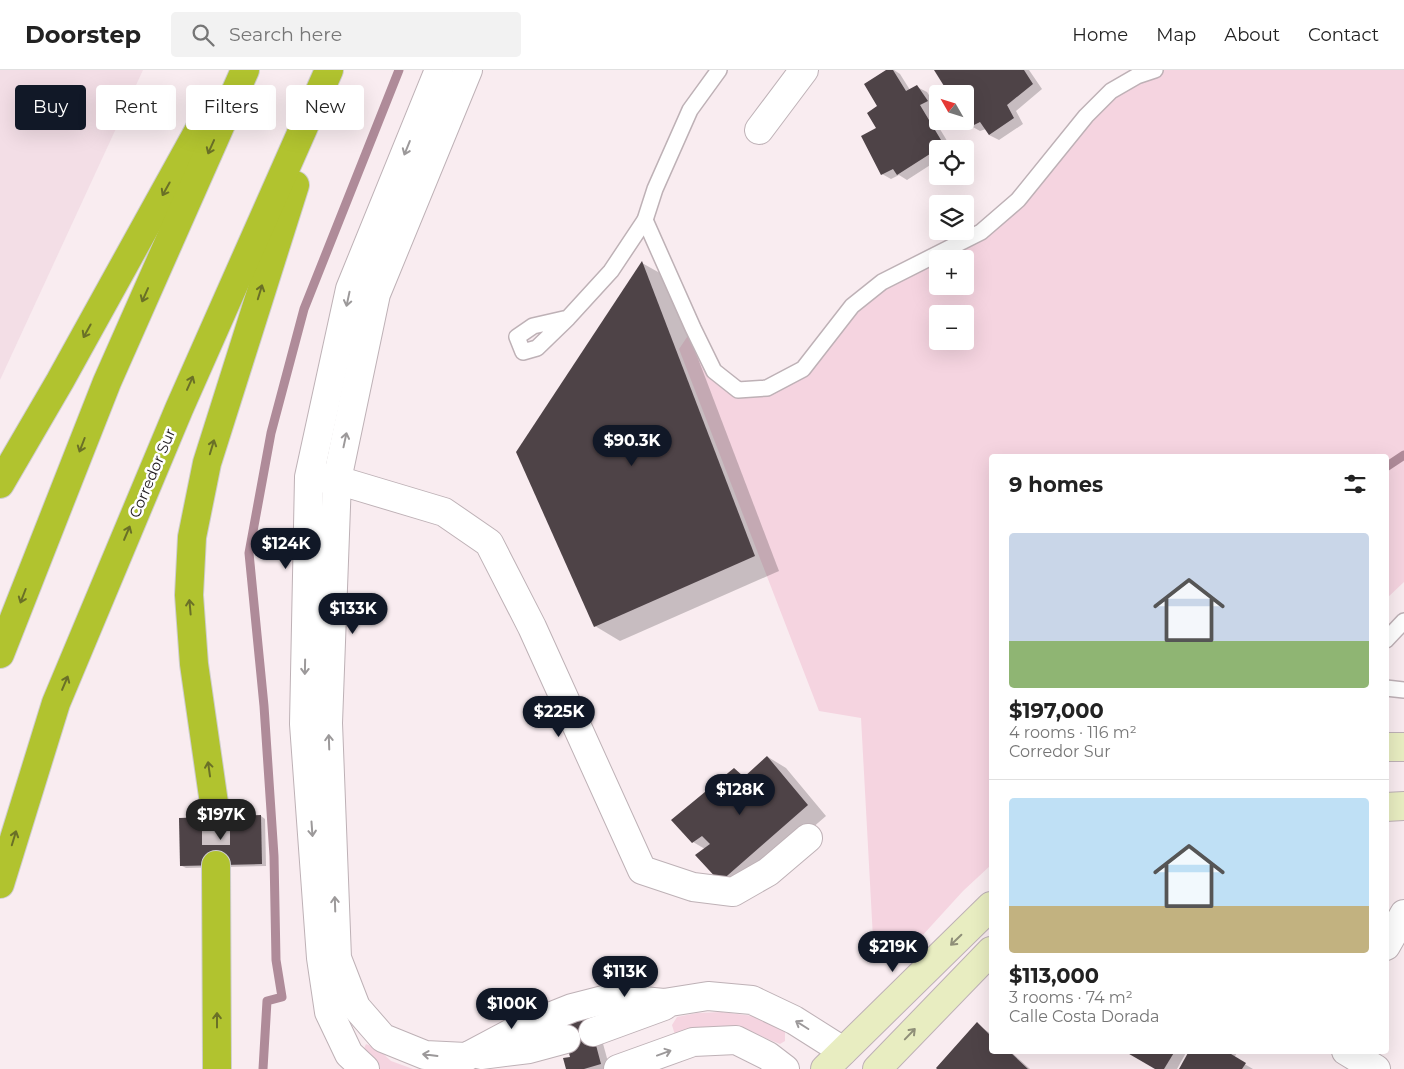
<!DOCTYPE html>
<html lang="en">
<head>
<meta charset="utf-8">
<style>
	body { margin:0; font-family:Montserrat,sans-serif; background:#f2f2f2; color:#222; height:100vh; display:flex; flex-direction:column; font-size:19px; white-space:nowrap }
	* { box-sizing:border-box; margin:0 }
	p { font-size:16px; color:#767676 }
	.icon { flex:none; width:28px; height:28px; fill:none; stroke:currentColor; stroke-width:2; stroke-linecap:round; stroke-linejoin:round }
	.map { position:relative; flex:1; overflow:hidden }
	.side { position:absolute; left:989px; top:384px; width:400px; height:600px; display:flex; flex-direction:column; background:#fff; border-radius:5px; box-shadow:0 5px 20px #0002 }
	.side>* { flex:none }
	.guide { position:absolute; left:15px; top:15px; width:475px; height:45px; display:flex; gap:10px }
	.needle { width:32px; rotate:309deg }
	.buttons { position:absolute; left:929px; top:15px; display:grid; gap:10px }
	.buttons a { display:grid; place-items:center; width:45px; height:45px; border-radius:5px; background:#fff; box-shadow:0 5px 20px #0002; font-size:25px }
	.price { position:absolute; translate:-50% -42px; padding:0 11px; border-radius:18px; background:#111827; color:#fff; font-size:16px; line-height:32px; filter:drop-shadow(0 1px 2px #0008) }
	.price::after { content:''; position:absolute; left:50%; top:30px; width:15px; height:11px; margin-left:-8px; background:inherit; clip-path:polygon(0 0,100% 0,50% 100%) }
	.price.selected { background:#222; color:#fff }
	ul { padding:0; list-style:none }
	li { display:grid; align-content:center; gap:10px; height:265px; padding:0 20px }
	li+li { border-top:1px solid #e0e0e0 }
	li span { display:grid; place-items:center; height:155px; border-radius:5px; color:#555 }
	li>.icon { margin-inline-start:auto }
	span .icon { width:90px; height:90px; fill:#fffc; stroke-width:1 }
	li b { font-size:21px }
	h2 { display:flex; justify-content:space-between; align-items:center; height:60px; padding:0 20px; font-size:21px }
	.pill { padding:0 18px; border-radius:5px; background:#fff; box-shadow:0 5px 20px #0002; font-size:18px; line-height:45px }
	.pill.selected { background:#111827; color:#fff }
	header { display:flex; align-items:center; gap:30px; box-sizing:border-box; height:70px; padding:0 25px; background:#fff; border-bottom:1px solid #e0e0e0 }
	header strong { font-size:24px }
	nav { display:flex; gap:28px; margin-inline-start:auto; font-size:18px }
	.search { width:350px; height:45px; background:#f2f2f2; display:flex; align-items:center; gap:12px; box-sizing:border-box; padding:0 18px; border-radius:5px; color:#767676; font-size:19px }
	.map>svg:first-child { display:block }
	.built { fill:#f3dee6 }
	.green { fill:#f5d4e0; fill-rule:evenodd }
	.shadow { fill:#0003 }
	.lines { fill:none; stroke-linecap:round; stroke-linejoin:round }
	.stream { stroke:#af8b99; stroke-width:9 }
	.building { fill:#4e4347 }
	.highway-tunnel { stroke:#cec3c6; stroke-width:28; stroke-dasharray:28 14; stroke-linecap:butt }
	.lane-casing { stroke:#beb1b6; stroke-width:18 }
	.street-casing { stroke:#beb1b6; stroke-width:30 }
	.secondary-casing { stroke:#beb1b6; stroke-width:30 }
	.highway-casing { stroke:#cecdce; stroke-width:30 }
	.lane { stroke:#fff; stroke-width:15 }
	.street { stroke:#fff; stroke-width:28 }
	.secondary { stroke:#e8edc1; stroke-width:28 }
	.highway { stroke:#b1c32f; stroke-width:28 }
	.oneway { stroke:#6a7027 }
	.oneway2 { stroke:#9c999a }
	.oneway3 { stroke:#8f8f78 }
	.labels { text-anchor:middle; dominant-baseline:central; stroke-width:5; stroke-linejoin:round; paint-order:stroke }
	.street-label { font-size:15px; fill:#221d1f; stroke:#fff }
</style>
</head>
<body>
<header>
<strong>Doorstep</strong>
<div class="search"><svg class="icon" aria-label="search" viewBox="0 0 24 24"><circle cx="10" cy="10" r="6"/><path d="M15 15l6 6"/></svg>Search here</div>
<nav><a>Home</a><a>Map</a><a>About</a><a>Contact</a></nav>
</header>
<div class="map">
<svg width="1404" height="999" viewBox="0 0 1404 999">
	<rect width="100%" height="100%" fill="#f9ecf0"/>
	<path class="built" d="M0,0H143L0,310Z"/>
	<g class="green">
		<path d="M1155,0H1404V512L1386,529V386H991V795L963,821L901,889L873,868L861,648L819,641L679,279L693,258L714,301L739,320L803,299L852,236L981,162L1086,46ZM938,189H965V216H938ZM938,244H965V271H938Z"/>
		<path d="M722,942L753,946L785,960V971L780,974L743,959L675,965L672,955L677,947L697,943Z"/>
		<path d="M366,974L378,979L391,991L413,999H376L363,981Z"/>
	</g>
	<g class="shadow">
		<path d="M889,0H894L900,4L910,20L917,17L927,22L936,36L929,41L952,79H938V90L907,110L899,105L891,109L882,104L877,58L879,37Z"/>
		<path d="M935,0H1029L1042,19L1016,41L1023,54L999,70L989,65L986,59L980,61L971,56L965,47V24Z"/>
		<path d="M642,193L667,207L779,501L620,571L595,556Z"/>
		<path d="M768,687L786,698L826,746L739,821L721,811L705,779L693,772L734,700L746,707Z"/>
		<path d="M261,746L265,749L266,796L186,798L182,796Z"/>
		<path d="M588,947L597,952L610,999H567Z"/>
		<path d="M977,954L991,964V981H1010L1030,999H939Z"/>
		<path d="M1127,981H1187L1177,999H1157Z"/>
		<path d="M1191,981H1238L1234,988L1253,999H1180Z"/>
	</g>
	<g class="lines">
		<g class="stream">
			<path d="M1386,397L1404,385"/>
			<path d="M263,999L267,931L282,927L276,890L274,786L264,636L249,483L271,363L304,239L399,0"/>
		</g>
	</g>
	<g class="building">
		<path d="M886,0H893L906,21L917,15L928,31L920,35L944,75L897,105L893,99L881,105L861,66L876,58L867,43L877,36L864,14Z"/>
		<path d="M934,0H1024L1033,14L1007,35L1014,48L989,65L980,52L970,57L965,49V24H949Z"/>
		<path d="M642,191L755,486L594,557L516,382Z"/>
		<path d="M767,686L808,735L720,812L695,785L710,774L702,766L692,773L671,750L734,698L744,707Z"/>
		<path d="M261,745L262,794L180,796L179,748Z"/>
		<path d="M588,945L601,994L584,999H566L563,988L570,987L561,952Z"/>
		<path d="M977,952L991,966V981H1009L1028,999H937L936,998Z"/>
		<path d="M1124,981H1175L1164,999H1155Z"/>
		<path d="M1189,981H1226L1246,993L1242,999H1179Z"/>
	</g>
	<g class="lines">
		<path class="highway-tunnel" d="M216,747V795"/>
		<g class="lane-casing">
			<g id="lane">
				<path d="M645,150L693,258L714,301L738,320L767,318L803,299L852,236L882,212L981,162L1018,130L1086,46L1111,21L1137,6L1155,0"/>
				<path d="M568,248L533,256L517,267L523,282L537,278L568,248L611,201L645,150L655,119L690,40L719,0"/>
				<path d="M1386,570L1404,551"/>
				<path d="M1386,618L1404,620"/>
			</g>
		</g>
		<g class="street-casing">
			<g id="street">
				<path d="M468,0L376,224L337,410L328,653L337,888L356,937L383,968L425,985L466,987L517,960L572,938L611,928L664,933L708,926L752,930L794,950L843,981"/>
				<path d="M759,60L804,0"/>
				<path d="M320,408L337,410L444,442L489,473L532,557L642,800L693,817L733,822L768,802L808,768"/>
				<path d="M1386,876L1404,844"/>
				<path d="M593,962L664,936"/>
				<path d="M1346,981L1376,999"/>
				<path d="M481,985L529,979L566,969"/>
				<path d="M365,999L349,984L329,942L321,888L304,654L309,407L350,219L439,0"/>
				<path d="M618,999L693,972L736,970L768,986L785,999"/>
			</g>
		</g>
		<g class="secondary-casing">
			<g id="secondary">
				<path d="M1386,677H1404"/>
				<path d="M1386,737L1404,736"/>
				<path d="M825,999L991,836"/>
				<path d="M877,999L991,881"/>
			</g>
		</g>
		<g class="highway-casing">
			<g id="highway">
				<path d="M0,414L60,311L211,38"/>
				<path d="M0,584L107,312L245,0"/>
				<path d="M216,747L194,594L189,525L192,467L207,393L295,115"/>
				<path d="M216,795L217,999"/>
				<path d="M0,814L56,633L179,339L329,0"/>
			</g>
		</g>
		<use href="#lane" class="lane"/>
		<use href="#street" class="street"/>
		<use href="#secondary" class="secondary"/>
		<use href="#highway" class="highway"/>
	</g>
	<defs><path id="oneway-shaft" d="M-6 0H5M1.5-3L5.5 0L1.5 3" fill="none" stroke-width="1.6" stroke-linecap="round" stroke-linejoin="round" transform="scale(1.25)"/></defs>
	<g class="oneway">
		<use href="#oneway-shaft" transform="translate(211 77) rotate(114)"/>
		<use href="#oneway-shaft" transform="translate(166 119) rotate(119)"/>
		<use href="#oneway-shaft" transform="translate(260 222) rotate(-73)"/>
		<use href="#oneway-shaft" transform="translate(145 225) rotate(114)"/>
		<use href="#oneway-shaft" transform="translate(87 261) rotate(119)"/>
		<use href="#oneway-shaft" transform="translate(190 313) rotate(-66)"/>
		<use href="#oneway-shaft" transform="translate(82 375) rotate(111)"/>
		<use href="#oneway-shaft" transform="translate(212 377) rotate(-73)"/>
		<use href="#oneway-shaft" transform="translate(127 463) rotate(-67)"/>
		<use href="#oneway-shaft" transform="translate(23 526) rotate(111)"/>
		<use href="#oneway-shaft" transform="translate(190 537) rotate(-95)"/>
		<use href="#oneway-shaft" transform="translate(65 613) rotate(-67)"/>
		<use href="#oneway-shaft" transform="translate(209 699) rotate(-98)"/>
		<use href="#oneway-shaft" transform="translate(14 768) rotate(-73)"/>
		<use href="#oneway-shaft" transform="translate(217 950) rotate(-90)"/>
	</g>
	<g class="oneway2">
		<use href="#oneway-shaft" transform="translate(407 78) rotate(112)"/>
		<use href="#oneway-shaft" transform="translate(348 229) rotate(102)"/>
		<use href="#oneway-shaft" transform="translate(345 370) rotate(-78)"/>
		<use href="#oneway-shaft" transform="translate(305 597) rotate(91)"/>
		<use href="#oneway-shaft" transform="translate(329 672) rotate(-92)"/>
		<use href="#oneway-shaft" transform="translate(312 759) rotate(86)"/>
		<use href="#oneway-shaft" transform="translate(335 834) rotate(-92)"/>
		<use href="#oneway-shaft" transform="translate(802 955) rotate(-148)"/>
		<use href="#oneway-shaft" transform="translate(664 983) rotate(-20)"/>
		<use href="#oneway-shaft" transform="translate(430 985) rotate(-173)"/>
	</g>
	<g class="oneway3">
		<use href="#oneway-shaft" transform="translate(956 870) rotate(136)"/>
		<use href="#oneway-shaft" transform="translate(910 964) rotate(-46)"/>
	</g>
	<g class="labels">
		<g class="street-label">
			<text transform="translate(152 403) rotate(-67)">Corredor Sur</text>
		</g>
	</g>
</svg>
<div class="buttons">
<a><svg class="needle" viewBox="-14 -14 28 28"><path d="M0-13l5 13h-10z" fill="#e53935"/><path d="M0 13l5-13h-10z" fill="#767676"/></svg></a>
<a><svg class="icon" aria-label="locate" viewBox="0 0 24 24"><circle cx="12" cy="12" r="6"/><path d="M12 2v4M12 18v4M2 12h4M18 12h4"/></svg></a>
<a><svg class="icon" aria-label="layers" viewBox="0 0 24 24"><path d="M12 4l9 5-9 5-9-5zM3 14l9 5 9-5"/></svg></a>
<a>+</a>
<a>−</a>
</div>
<b class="price" style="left:632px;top:397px">$90.3K</b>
<b class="price" style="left:286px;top:500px">$124K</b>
<b class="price" style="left:353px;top:565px">$133K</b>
<b class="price" style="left:559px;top:668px">$225K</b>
<b class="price" style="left:740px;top:746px">$128K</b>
<b class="price selected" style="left:221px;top:771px">$197K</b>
<b class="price" style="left:893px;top:903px">$219K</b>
<b class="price" style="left:625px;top:928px">$113K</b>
<b class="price" style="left:512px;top:960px">$100K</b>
<div class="guide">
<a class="pill selected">Buy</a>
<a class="pill">Rent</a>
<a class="pill">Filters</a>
<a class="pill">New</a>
</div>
<section class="side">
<h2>9 homes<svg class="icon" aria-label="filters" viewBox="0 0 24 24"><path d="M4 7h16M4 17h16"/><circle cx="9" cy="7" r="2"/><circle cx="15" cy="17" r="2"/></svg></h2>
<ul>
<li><span style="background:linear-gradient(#c9d6e8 70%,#8fb573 0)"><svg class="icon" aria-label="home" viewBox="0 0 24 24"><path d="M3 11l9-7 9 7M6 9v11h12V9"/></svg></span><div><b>$197,000</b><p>4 rooms · 116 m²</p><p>Corredor Sur</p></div></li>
<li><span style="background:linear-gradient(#bfe0f5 70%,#c2b280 0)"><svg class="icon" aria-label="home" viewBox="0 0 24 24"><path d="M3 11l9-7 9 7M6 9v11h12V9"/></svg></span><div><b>$113,000</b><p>3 rooms · 74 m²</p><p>Calle Costa Dorada</p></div></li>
</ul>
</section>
</div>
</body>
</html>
